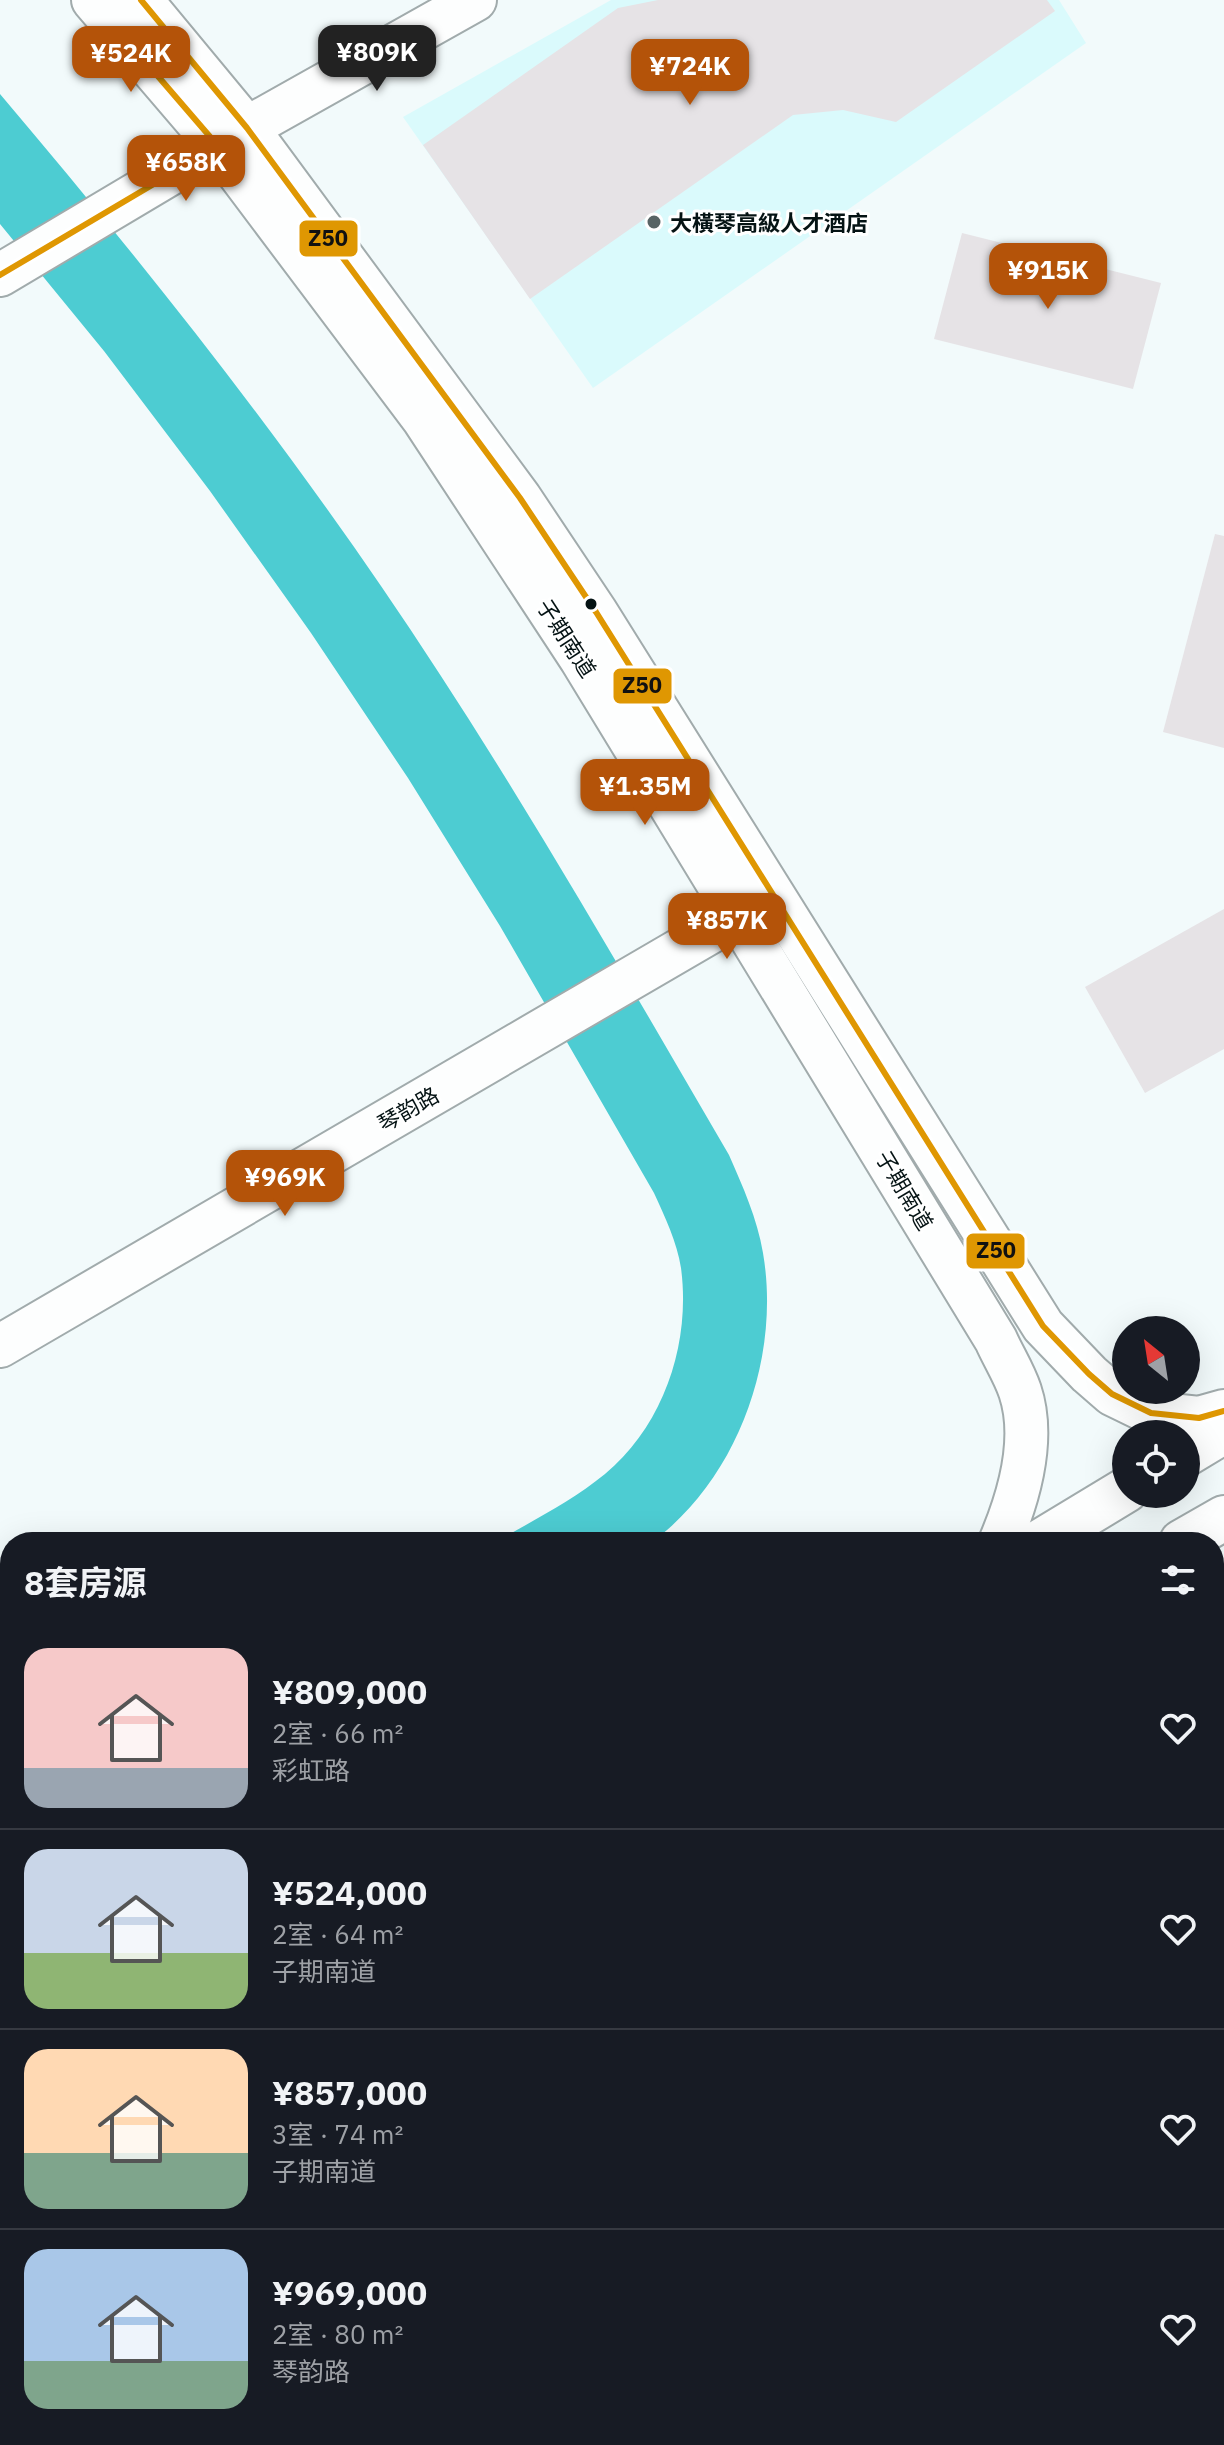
<!DOCTYPE html>
<html lang="zh">
<head>
<meta charset="utf-8">
<style>
	body { margin:0; font-family:"IBM Plex Sans","Noto Sans SC",sans-serif; background:#20242c; color:#f1f3f6; height:100vh; display:flex; flex-direction:column; font-size:30px; white-space:nowrap }
	* { box-sizing:border-box; margin:0 }
	p { font-size:26px; color:#9ea1a6 }
	.icon { flex:none; width:44px; height:44px; fill:none; stroke:currentColor; stroke-width:2; stroke-linecap:round; stroke-linejoin:round }
	.map { position:relative; flex:1; overflow:hidden }
	.details { position:absolute; left:0px; top:1532px; width:1224px; height:914px; display:flex; flex-direction:column; background:#171b24; border-radius:32px 32px 0 0; box-shadow:0 8px 32px #0002 }
	.details>* { flex:none }
	.needle { width:52px; rotate:330deg }
	.tools { position:absolute; left:1112px; top:1316px; display:grid; gap:16px }
	.tools a { display:grid; place-items:center; width:88px; height:88px; border-radius:50%; background:#171b24; box-shadow:0 8px 32px #0002; font-size:40px }
	.price { position:absolute; translate:-50% -68px; padding:0 18px; border-radius:16px; background:#b45309; color:#fff; font-size:26px; line-height:52px; filter:drop-shadow(0 2px 4px #0008) }
	.price::after { content:''; position:absolute; left:50%; top:48px; width:24px; height:18px; margin-left:-12px; background:inherit; clip-path:polygon(0 0,100% 0,50% 100%) }
	.price.on { background:#222; color:#fff }
	ul { padding:0; list-style:none }
	li { display:flex; align-items:center; gap:24px; height:200px; padding:0 24px }
	li+li { border-top:2px solid #363941 }
	li span { display:grid; place-items:center; flex:none; width:224px; height:160px; border-radius:24px; color:#555 }
	li>.icon { margin-inline-start:auto }
	span .icon { width:96px; height:96px; fill:#fffc; stroke-width:1 }
	li b { font-size:34px }
	h2 { display:flex; justify-content:space-between; align-items:center; height:96px; padding:0 24px; font-size:34px }
	.map>svg:first-child { display:block }
	.built { fill:#dafafc }
	.green { fill:#c3f7fa }
	.water { fill:#4dccd2 }
	.building { fill:#e6e3e6 }
	.lines { fill:none; stroke-linecap:round; stroke-linejoin:round }
	.minor-casing { stroke:#a1abac; stroke-width:46 }
	.major-casing { stroke:#a1abac; stroke-width:48 }
	.path { stroke:#dde0e0; stroke-width:5; stroke-dasharray:4 6; stroke-linecap:butt }
	.minor { stroke:#fdfefe; stroke-width:42 }
	.major { stroke:#fdfefe; stroke-width:44 }
	.bus-1-casing { stroke:#fff; stroke-width:12 }
	.bus-1 { stroke:#df9702; stroke-width:6 }
	.poi-dot { fill:#586465; stroke:#fff; stroke-width:3 }
	.bus-dot { fill:#051314; stroke:#fff; stroke-width:3 }
	.labels { text-anchor:middle; dominant-baseline:central; stroke-width:6; stroke-linejoin:round; paint-order:stroke }
	.poi-label { font-size:22px; font-weight:bold; fill:#051314; stroke:#fff; text-anchor:start }
	.street-label { font-size:22px; fill:#051314; stroke:#fff }
	.line-badge { stroke:#fff; stroke-width:3 }
	.pale-badge-label { font-size:22px; text-anchor:middle; font-weight:bold; fill:#111 }
</style>
</head>
<body>
<div class="map">
<svg width="1224" height="2445" viewBox="0 0 1224 2445">
	<rect width="100%" height="100%" fill="#f2fafb"/>
	<path class="built" d="M611,0H1059L1086,43L593,388L403,117Z"/>
	<path class="green" d="M1224,1930V2445H514L528,2436H1214V1938Z"/>
	<g class="water">
		<path d="M0,94C134,252 264,415 381,586C507,770 617,963 729,1155C743,1187 757,1218 763,1253C781,1357 738,1479 652,1542H496C532,1521 572,1501 605,1474C664,1425 691,1343 681,1268C677,1242 665,1217 654,1193L500,926L408,778L311,633L210,491L104,351L0,224Z"/>
		<path d="M10,1825V1921L0,1927V1831Z"/>
		<path d="M250,2436H351L335,2445H235Z"/>
	</g>
	<g class="building">
		<path d="M658,0H1047L1055,11L896,122L843,110L793,115L530,299L423,145L618,8Z"/>
		<path d="M962,233L1161,283L1133,389L934,339Z"/>
		<path d="M1215,534L1224,536V748L1163,732Z"/>
		<path d="M1224,909V1049L1145,1093L1085,987Z"/>
	</g>
	<g class="lines">
		<g class="minor-casing">
			<g id="minor">
				<path d="M93,0L218,146L424,420L581,659L996,1340C1003,1356 1014,1373 1020,1391C1036,1439 1019,1497 1000,1542"/>
				<path d="M141,0L247,128L520,498L596,612L1043,1326L1089,1374L1112,1394L1151,1413L1199,1418L1224,1411"/>
				<path d="M0,275L247,128L475,0"/>
				<path d="M0,1346L762,902"/>
				<path d="M1214,1836L1224,1831"/>
				<path d="M444,2445L461,2436"/>
			</g>
		</g>
		<g class="major-casing">
			<g id="major">
				<path d="M1186,1454L1224,1431"/>
				<path d="M1040,1542L1126,1490"/>
				<path d="M1182,1542L1224,1518"/>
				<path d="M1214,1635L1224,1630"/>
				<path d="M1214,1720L1224,1714"/>
				<path d="M0,2178L10,2172"/>
				<path d="M0,2255L10,2249"/>
				<path d="M0,2332L10,2326"/>
				<path d="M0,2387L10,2381"/>
			</g>
		</g>
		<path class="path" d="M3,2445L19,2436"/>
		<use href="#minor" class="minor"/>
		<use href="#major" class="major"/>
		<g class="bus-1-casing">
			<g id="bus-1">
				<path d="M141,0L247,128L520,498L596,612L1043,1326L1089,1374L1112,1394L1151,1413L1199,1418L1224,1411"/>
				<path d="M0,275L218,146L150,67"/>
			</g>
		</g>
		<use href="#bus-1" class="bus-1"/>
	</g>
	<circle class="poi-dot" cx="654" cy="222" r="8"/>
	<circle class="bus-dot" cx="591" cy="604" r="7"/>
	<g class="labels">
		<g class="poi-label">
			<text x="670" y="222">大橫琴高級人才酒店</text>
		</g>
		<g class="street-label">
			<text transform="translate(567 638) rotate(57)">子期南道</text>
			<text transform="translate(408 1109) rotate(-30)">琴韵路</text>
			<text transform="translate(905 1190) rotate(59)">子期南道</text>
		</g>
	</g>
	<g class="line-badge">
		<rect x="298" y="219" width="61" height="39" rx="8" fill="#df9702"/>
		<rect x="612" y="667" width="61" height="38" rx="8" fill="#df9702"/>
		<rect x="965" y="1232" width="61" height="38" rx="8" fill="#df9702"/>
	</g>
	<g class="pale-badge-label">
		<text x="328" y="246">Z50</text>
		<text x="642" y="693">Z50</text>
		<text x="996" y="1258">Z50</text>
	</g>
</svg>
<div class="tools">
<a><svg class="needle" viewBox="-14 -14 28 28"><path d="M0-13l5 13h-10z" fill="#e53935"/><path d="M0 13l5-13h-10z" fill="#9ea1a6"/></svg></a>
<a><svg class="icon" aria-label="locate" viewBox="0 0 24 24"><circle cx="12" cy="12" r="6"/><path d="M12 2v4M12 18v4M2 12h4M18 12h4"/></svg></a>
</div>
<b class="price on" style="left:377px;top:93px">¥809K</b>
<b class="price" style="left:131px;top:94px">¥524K</b>
<b class="price" style="left:690px;top:107px">¥724K</b>
<b class="price" style="left:186px;top:203px">¥658K</b>
<b class="price" style="left:1048px;top:311px">¥915K</b>
<b class="price" style="left:645px;top:827px">¥1.35M</b>
<b class="price" style="left:727px;top:961px">¥857K</b>
<b class="price" style="left:285px;top:1218px">¥969K</b>
<section class="details">
<h2>8套房源<svg class="icon" aria-label="filters" viewBox="0 0 24 24"><path d="M4 7h16M4 17h16"/><circle cx="9" cy="7" r="2"/><circle cx="15" cy="17" r="2"/></svg></h2>
<ul>
<li><span style="background:linear-gradient(#f6c9c9 75%,#9aa5b1 0)"><svg class="icon" aria-label="home" viewBox="0 0 24 24"><path d="M3 11l9-7 9 7M6 9v11h12V9"/></svg></span><div><b>¥809,000</b><p>2室 · 66 m²</p><p>彩虹路</p></div><svg class="icon" aria-label="heart" viewBox="0 0 24 24"><path d="M12 20l-8-8c-3-5 5-10 8-4 3-6 11-1 8 4z"/></svg></li>
<li><span style="background:linear-gradient(#c9d6e8 65%,#8fb573 0)"><svg class="icon" aria-label="home" viewBox="0 0 24 24"><path d="M3 11l9-7 9 7M6 9v11h12V9"/></svg></span><div><b>¥524,000</b><p>2室 · 64 m²</p><p>子期南道</p></div><svg class="icon" aria-label="heart" viewBox="0 0 24 24"><path d="M12 20l-8-8c-3-5 5-10 8-4 3-6 11-1 8 4z"/></svg></li>
<li><span style="background:linear-gradient(#ffd9b3 65%,#7fa58c 0)"><svg class="icon" aria-label="home" viewBox="0 0 24 24"><path d="M3 11l9-7 9 7M6 9v11h12V9"/></svg></span><div><b>¥857,000</b><p>3室 · 74 m²</p><p>子期南道</p></div><svg class="icon" aria-label="heart" viewBox="0 0 24 24"><path d="M12 20l-8-8c-3-5 5-10 8-4 3-6 11-1 8 4z"/></svg></li>
<li><span style="background:linear-gradient(#a9c7e8 70%,#7fa58c 0)"><svg class="icon" aria-label="home" viewBox="0 0 24 24"><path d="M3 11l9-7 9 7M6 9v11h12V9"/></svg></span><div><b>¥969,000</b><p>2室 · 80 m²</p><p>琴韵路</p></div><svg class="icon" aria-label="heart" viewBox="0 0 24 24"><path d="M12 20l-8-8c-3-5 5-10 8-4 3-6 11-1 8 4z"/></svg></li>
</ul>
</section>
</div>
</body>
</html>
